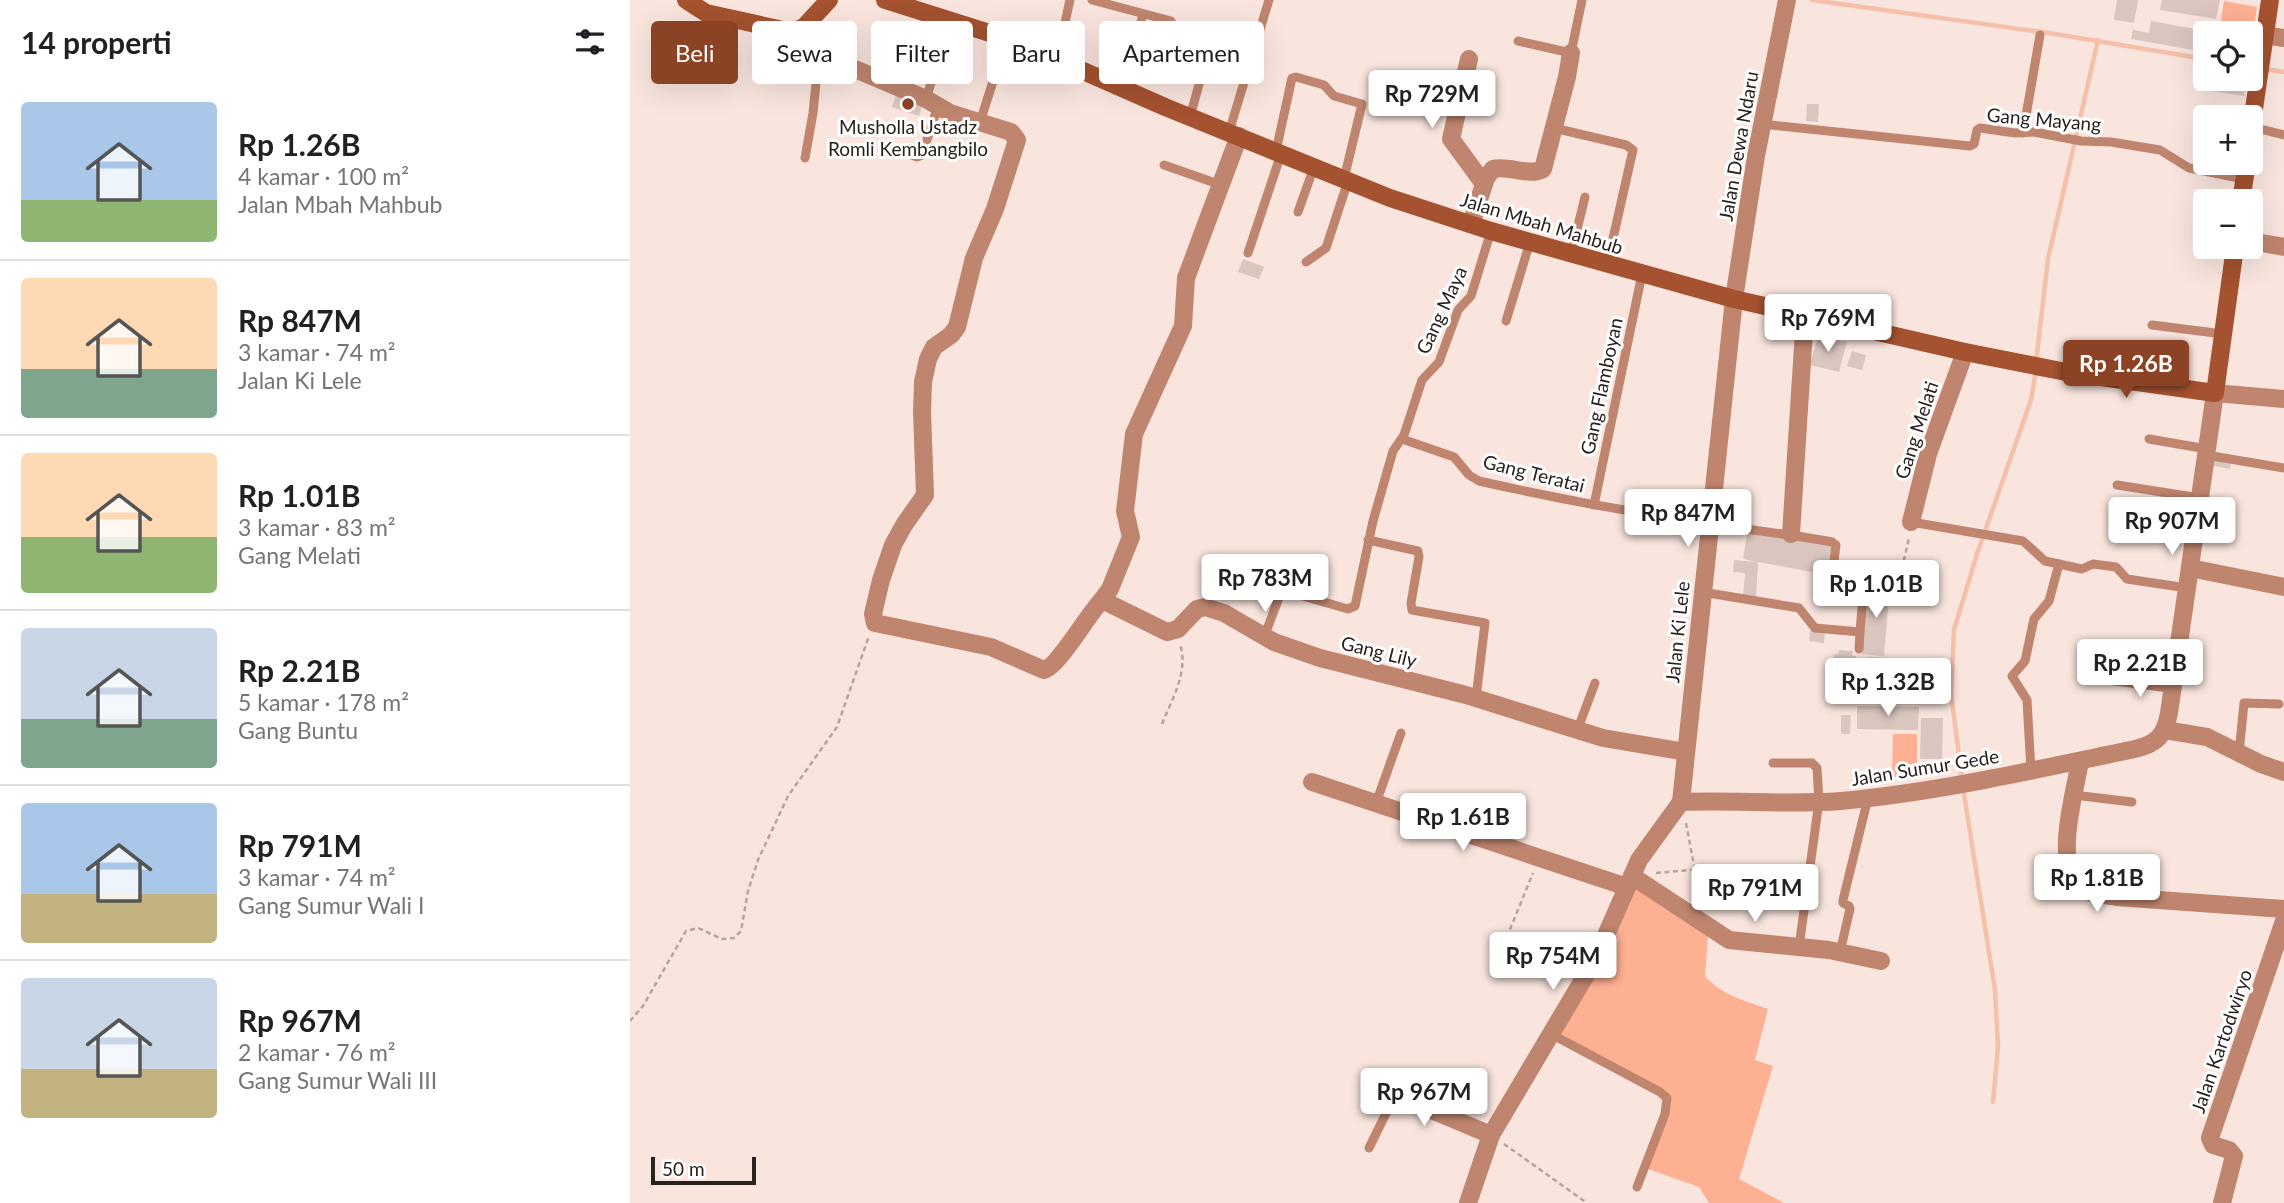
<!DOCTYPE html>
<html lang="id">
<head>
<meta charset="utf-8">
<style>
	body { margin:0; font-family:Lato,sans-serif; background:#f2f2f2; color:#202124; height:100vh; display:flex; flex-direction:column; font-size:26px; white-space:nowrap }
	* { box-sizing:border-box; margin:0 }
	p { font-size:23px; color:#757577 }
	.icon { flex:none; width:38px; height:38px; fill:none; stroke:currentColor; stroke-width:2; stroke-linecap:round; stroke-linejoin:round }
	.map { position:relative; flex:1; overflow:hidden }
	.side { display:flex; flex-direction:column; background:#fff; width:630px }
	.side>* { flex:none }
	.guide { position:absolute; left:21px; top:21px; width:665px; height:63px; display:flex; gap:14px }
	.tools { position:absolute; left:1563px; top:21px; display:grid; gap:14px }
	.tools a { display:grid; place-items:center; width:70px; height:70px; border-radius:7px; background:#fff; box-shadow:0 7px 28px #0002; font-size:35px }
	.scale { position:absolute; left:21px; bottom:18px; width:105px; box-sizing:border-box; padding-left:7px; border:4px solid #28211e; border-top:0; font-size:19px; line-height:24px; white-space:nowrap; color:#28211e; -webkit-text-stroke:5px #fff; paint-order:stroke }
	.price { position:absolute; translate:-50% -60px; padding:0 16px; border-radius:7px; background:#fff; color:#222; font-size:23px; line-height:46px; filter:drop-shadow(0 2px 4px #0008) }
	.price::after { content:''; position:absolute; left:50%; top:42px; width:21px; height:16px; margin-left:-10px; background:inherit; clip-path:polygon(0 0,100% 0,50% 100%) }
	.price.on { background:#8c4325; color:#fff }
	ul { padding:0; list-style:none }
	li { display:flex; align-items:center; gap:21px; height:175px; padding:0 21px }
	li+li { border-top:2px solid #e0e0e0 }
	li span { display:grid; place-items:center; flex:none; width:196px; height:140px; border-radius:7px; color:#555 }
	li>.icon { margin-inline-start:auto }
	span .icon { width:84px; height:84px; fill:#fffc; stroke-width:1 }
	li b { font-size:30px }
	h2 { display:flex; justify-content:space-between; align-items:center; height:84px; padding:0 21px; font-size:30px }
	.chip { padding:0 24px; border-radius:7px; background:#fff; box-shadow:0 7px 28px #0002; font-size:24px; line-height:63px }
	.chip.on { background:#8c4325; color:#fff }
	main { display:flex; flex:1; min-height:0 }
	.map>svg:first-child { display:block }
	.green { fill:#feb092 }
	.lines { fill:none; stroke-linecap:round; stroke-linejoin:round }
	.stream { stroke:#f5bfaa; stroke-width:4.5 }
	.building { fill:#dac6bf }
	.path { stroke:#b4a59f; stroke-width:2.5; stroke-dasharray:5 3.5; stroke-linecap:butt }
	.lane { stroke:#bf856e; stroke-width:9 }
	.street { stroke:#bf856e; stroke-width:18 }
	.secondary { stroke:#a4522f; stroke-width:18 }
	.poi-dot { fill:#8c4325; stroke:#fff; stroke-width:2.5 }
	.labels { text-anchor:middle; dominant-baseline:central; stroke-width:6; stroke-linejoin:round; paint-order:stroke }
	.street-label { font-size:19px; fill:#28211e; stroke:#fff }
	.poi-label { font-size:19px; fill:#28211e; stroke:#fff }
</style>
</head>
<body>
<main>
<section class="side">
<h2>14 properti<svg class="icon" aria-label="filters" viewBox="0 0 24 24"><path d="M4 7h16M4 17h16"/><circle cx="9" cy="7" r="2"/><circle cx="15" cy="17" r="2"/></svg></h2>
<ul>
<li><span style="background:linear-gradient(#a9c7e8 70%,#8fb573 0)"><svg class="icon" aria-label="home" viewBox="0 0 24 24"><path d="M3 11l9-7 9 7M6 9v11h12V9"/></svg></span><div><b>Rp 1.26B</b><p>4 kamar · 100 m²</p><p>Jalan Mbah Mahbub</p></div></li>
<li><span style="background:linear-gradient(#ffd9b3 65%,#7fa58c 0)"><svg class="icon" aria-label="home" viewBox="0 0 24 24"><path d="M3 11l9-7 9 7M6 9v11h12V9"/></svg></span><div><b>Rp 847M</b><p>3 kamar · 74 m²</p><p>Jalan Ki Lele</p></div></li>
<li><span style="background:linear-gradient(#ffd9b3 60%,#8fb573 0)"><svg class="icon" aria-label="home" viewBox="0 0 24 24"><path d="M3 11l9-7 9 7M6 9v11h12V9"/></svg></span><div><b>Rp 1.01B</b><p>3 kamar · 83 m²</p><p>Gang Melati</p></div></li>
<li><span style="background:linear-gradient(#c9d6e8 65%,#7fa58c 0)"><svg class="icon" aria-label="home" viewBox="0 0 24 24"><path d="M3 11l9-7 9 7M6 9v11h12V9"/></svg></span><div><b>Rp 2.21B</b><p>5 kamar · 178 m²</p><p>Gang Buntu</p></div></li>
<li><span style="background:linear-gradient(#a9c7e8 65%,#c2b280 0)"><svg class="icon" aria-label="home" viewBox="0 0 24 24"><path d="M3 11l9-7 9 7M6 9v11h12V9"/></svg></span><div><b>Rp 791M</b><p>3 kamar · 74 m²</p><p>Gang Sumur Wali I</p></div></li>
<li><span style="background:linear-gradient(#c9d6e8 65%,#c2b280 0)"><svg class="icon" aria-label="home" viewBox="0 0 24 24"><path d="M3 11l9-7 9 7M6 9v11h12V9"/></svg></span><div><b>Rp 967M</b><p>2 kamar · 76 m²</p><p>Gang Sumur Wali III</p></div></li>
</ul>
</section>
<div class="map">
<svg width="1654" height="1203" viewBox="0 0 1654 1203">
	<rect width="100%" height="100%" fill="#f9e5de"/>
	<g class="green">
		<path d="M1594,1L1627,7L1622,42L1620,33H1589Z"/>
		<path d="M1263,734H1287V778L1262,777Z"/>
		<path d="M1004,885L1078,934L1075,976C1091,995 1116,1001 1138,1009L1125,1060L1143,1066L1109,1179L1154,1203H1079L1069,1187L1018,1169L1040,1107L1041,1099L929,1033Z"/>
	</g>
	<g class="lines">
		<g class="stream">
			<path d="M1182,0L1419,33L1575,59"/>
			<path d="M1635,69L1654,72"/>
			<path d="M1406,362L1418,259L1468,40"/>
			<path d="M1332,779L1321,694L1324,630L1347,554L1401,400L1406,371"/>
			<path d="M1333,788L1365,990L1368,1046L1363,1102"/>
		</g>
	</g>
	<g class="building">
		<path d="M1487,0H1508L1504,23L1484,20Z"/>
		<path d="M1532,0H1590L1586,19L1530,10Z"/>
		<path d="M1521,21L1582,32V33H1575V52L1501,39L1503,30L1519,33Z"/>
		<path d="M1573,61H1575V79H1617L1614,96L1568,89Z"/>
		<path d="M267,92L294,101L289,116L262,107Z"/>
		<path d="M1177,104H1189L1188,122L1176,121Z"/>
		<path d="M613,259L634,267L629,279L608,272Z"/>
		<path d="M1188,335L1217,342L1209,372L1180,365Z"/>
		<path d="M1222,351L1236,355L1232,370L1217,366Z"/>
		<path d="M1580,457L1601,461L1600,469L1579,465Z"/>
		<path d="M1118,529L1204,544L1198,575L1113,559Z"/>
		<path d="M1104,560L1128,562L1126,598L1113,597L1115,573L1103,572Z"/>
		<path d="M1238,584L1260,585L1254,656L1232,654Z"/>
		<path d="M1180,630L1195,631L1194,643L1179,641Z"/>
		<path d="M1209,650L1223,651L1222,656H1226L1224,685L1201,683L1204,654L1208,655Z"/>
		<path d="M1238,657L1258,658L1256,682L1236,681Z"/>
		<path d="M1227,706L1289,707L1288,730L1227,729Z"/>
		<path d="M1211,715H1221L1220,734H1211Z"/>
		<path d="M1291,718H1313L1312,759H1290Z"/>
	</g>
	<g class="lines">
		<g class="path">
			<path d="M1244,576L1270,577L1279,538"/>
			<path d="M532,724C542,699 559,671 550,644"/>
			<path d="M1056,823L1067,882L1066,899"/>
			<path d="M1026,873L1082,868H1116"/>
			<path d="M867,961L903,873"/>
			<path d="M0,1021L13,1006L56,931L68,928L92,939L104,938L111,931L118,891L128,860L158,796L207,727L239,636"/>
			<path d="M874,1144L957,1203"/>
		</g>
		<g class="lane">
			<path d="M462,0L541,21"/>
			<path d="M888,41L941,53L952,0"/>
			<path d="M551,45L572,53L576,59L560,117"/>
			<path d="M427,58L440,0"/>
			<path d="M494,88L513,14"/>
			<path d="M296,99L321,20"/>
			<path d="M350,122L377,38"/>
			<path d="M1132,124L1340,146L1344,144L1347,130L1350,128L1385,133L1404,132L1451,141L1481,142L1530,150L1559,168L1614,179"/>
			<path d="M1622,127L1654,135"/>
			<path d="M924,128L996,145L1003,150L977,265"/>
			<path d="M599,132L639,0"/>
			<path d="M1393,133L1410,35"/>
			<path d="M271,151L287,157L292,155L308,106"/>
			<path d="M646,151L662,78L666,77L694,85L704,96L732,104L714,179"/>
			<path d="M175,158L183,113L189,53"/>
			<path d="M534,165L591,185"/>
			<path d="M668,212L684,167"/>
			<path d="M618,253L651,154"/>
			<path d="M941,254L955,197"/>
			<path d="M676,262L696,248L718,181"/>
			<path d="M876,321L900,242"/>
			<path d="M1522,325L1593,334"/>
			<path d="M772,439L824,457L839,475L849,481C924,498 999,512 1075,523C1118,530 1160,534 1202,542L1206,545L1202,577L1234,583L1230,632"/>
			<path d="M1519,439L1577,449"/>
			<path d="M1576,455L1654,468"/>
			<path d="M1487,485L1570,498"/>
			<path d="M964,505L1012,274"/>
			<path d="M1281,522L1393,541L1415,561L1452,569L1463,564L1486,567L1497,579L1557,588"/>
			<path d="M738,540L788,551L789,557L781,603L782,610L855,623L846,698"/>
			<path d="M1072,592L1169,608L1185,628L1230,632L1229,649"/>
			<path d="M634,637L652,590L718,609L725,606L743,521L763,451L774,435L792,380L809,362L828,310L841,296L861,231"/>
			<path d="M947,731L965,683"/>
			<path d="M1609,753L1614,703L1649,704"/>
			<path d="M1143,763H1182L1187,768L1189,801L1169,947"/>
			<path d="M1401,771L1397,700L1382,676L1395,661L1404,619L1419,601L1429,564"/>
			<path d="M1444,795L1502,802"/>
			<path d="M746,803L771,733"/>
			<path d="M1210,952L1220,909L1219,906L1213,903V900L1238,798"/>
			<path d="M921,1034L1030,1092L1037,1098L1035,1114L1007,1187"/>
			<path d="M739,1148L765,1095"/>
		</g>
		<g class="street">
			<path d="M169,30L179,45L194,56L296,99L320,113L381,132L387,140L365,209L344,258L327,327L321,335L304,347L298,359L293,382L292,412L295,495L274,525L263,545L251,580L243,614L245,623L361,647L414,670C428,667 458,614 472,600L537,632L548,629L567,609L575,607L594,613L644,642L690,658L836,695L973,738L1056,752"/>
			<path d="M1635,35L1654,38"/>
			<path d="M839,59L821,139L854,184"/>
			<path d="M841,224L856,178L863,169C879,165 900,177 913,169L937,77L941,53"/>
			<path d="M1620,241L1654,247"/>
			<path d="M1281,522L1298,454L1335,352"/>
			<path d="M1161,534L1175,315"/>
			<path d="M1560,568L1654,587"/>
			<path d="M472,600L480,589L501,537L495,511L504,434L553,326L556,278L609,136"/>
			<path d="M1482,676L1543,684"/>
			<path d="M1535,730L1577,737L1631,764L1654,772"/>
			<path d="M1450,761C1445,792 1423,865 1450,887C1461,895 1475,895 1487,897L1654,909"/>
			<path d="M682,782L997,887"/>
			<path d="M1051,802C1104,800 1158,805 1211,801C1310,792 1408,769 1505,749C1527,744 1535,735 1539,713L1585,393L1654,399"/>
			<path d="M1051,802L1104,299L1126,156L1157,0"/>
			<path d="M1002,876L1099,940L1199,950L1251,961"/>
			<path d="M742,1085L861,1135"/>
			<path d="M838,1203L861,1135L966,958L1009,860L1051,802"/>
			<path d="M1592,1203L1604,1156L1599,1150L1583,1145L1580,1138L1654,921"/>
		</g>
		<g class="secondary">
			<path d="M56,0L76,13L162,32L174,27L199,0"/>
			<path d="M255,0L385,41L535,107L760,198L861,231L1104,299L1335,352L1436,372L1585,393L1605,247"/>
			<path d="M1620,136L1640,0"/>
			<path d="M1611,201L1617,163"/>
		</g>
	</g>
	<circle class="poi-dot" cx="278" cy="104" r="7"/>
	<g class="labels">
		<g class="street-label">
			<text transform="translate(1414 119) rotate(5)">Gang Mayang</text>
			<text transform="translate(1108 146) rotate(-80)">Jalan Dewa Ndaru</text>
			<text transform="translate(912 223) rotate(17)">Jalan Mbah Mahbub</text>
			<text transform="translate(811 310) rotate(-65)">Gang Maya</text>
			<text transform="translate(971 386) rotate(-78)">Gang Flamboyan</text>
			<text transform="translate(1286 430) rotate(-72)">Gang Melati</text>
			<text transform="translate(904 473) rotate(14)">Gang Teratai</text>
			<text transform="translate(1047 632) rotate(-84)">Jalan Ki Lele</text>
			<text transform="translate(749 651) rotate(14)">Gang Lily</text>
			<text transform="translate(1295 767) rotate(-9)">Jalan Sumur Gede</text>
			<text transform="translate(1591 1041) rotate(-71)">Jalan Kartodwiryo</text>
		</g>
		<g class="poi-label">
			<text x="278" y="126">Musholla Ustadz<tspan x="278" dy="22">Romli Kembangbilo</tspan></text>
		</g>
	</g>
</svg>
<div class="tools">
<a><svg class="icon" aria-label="locate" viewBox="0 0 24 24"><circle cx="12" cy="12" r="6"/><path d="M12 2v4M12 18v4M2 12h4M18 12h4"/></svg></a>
<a>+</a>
<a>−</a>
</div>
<div class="scale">50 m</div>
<b class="price" style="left:802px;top:130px">Rp 729M</b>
<b class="price" style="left:1198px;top:354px">Rp 769M</b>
<b class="price on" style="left:1496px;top:400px">Rp 1.26B</b>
<b class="price" style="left:1058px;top:549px">Rp 847M</b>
<b class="price" style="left:1542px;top:557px">Rp 907M</b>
<b class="price" style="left:635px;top:614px">Rp 783M</b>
<b class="price" style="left:1246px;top:620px">Rp 1.01B</b>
<b class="price" style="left:1510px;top:699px">Rp 2.21B</b>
<b class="price" style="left:1258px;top:718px">Rp 1.32B</b>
<b class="price" style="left:833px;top:853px">Rp 1.61B</b>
<b class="price" style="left:1467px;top:914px">Rp 1.81B</b>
<b class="price" style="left:1125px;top:924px">Rp 791M</b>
<b class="price" style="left:923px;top:992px">Rp 754M</b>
<b class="price" style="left:794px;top:1128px">Rp 967M</b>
<div class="guide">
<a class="chip on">Beli</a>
<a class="chip">Sewa</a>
<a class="chip">Filter</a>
<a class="chip">Baru</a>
<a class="chip">Apartemen</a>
</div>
</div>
</main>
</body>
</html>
